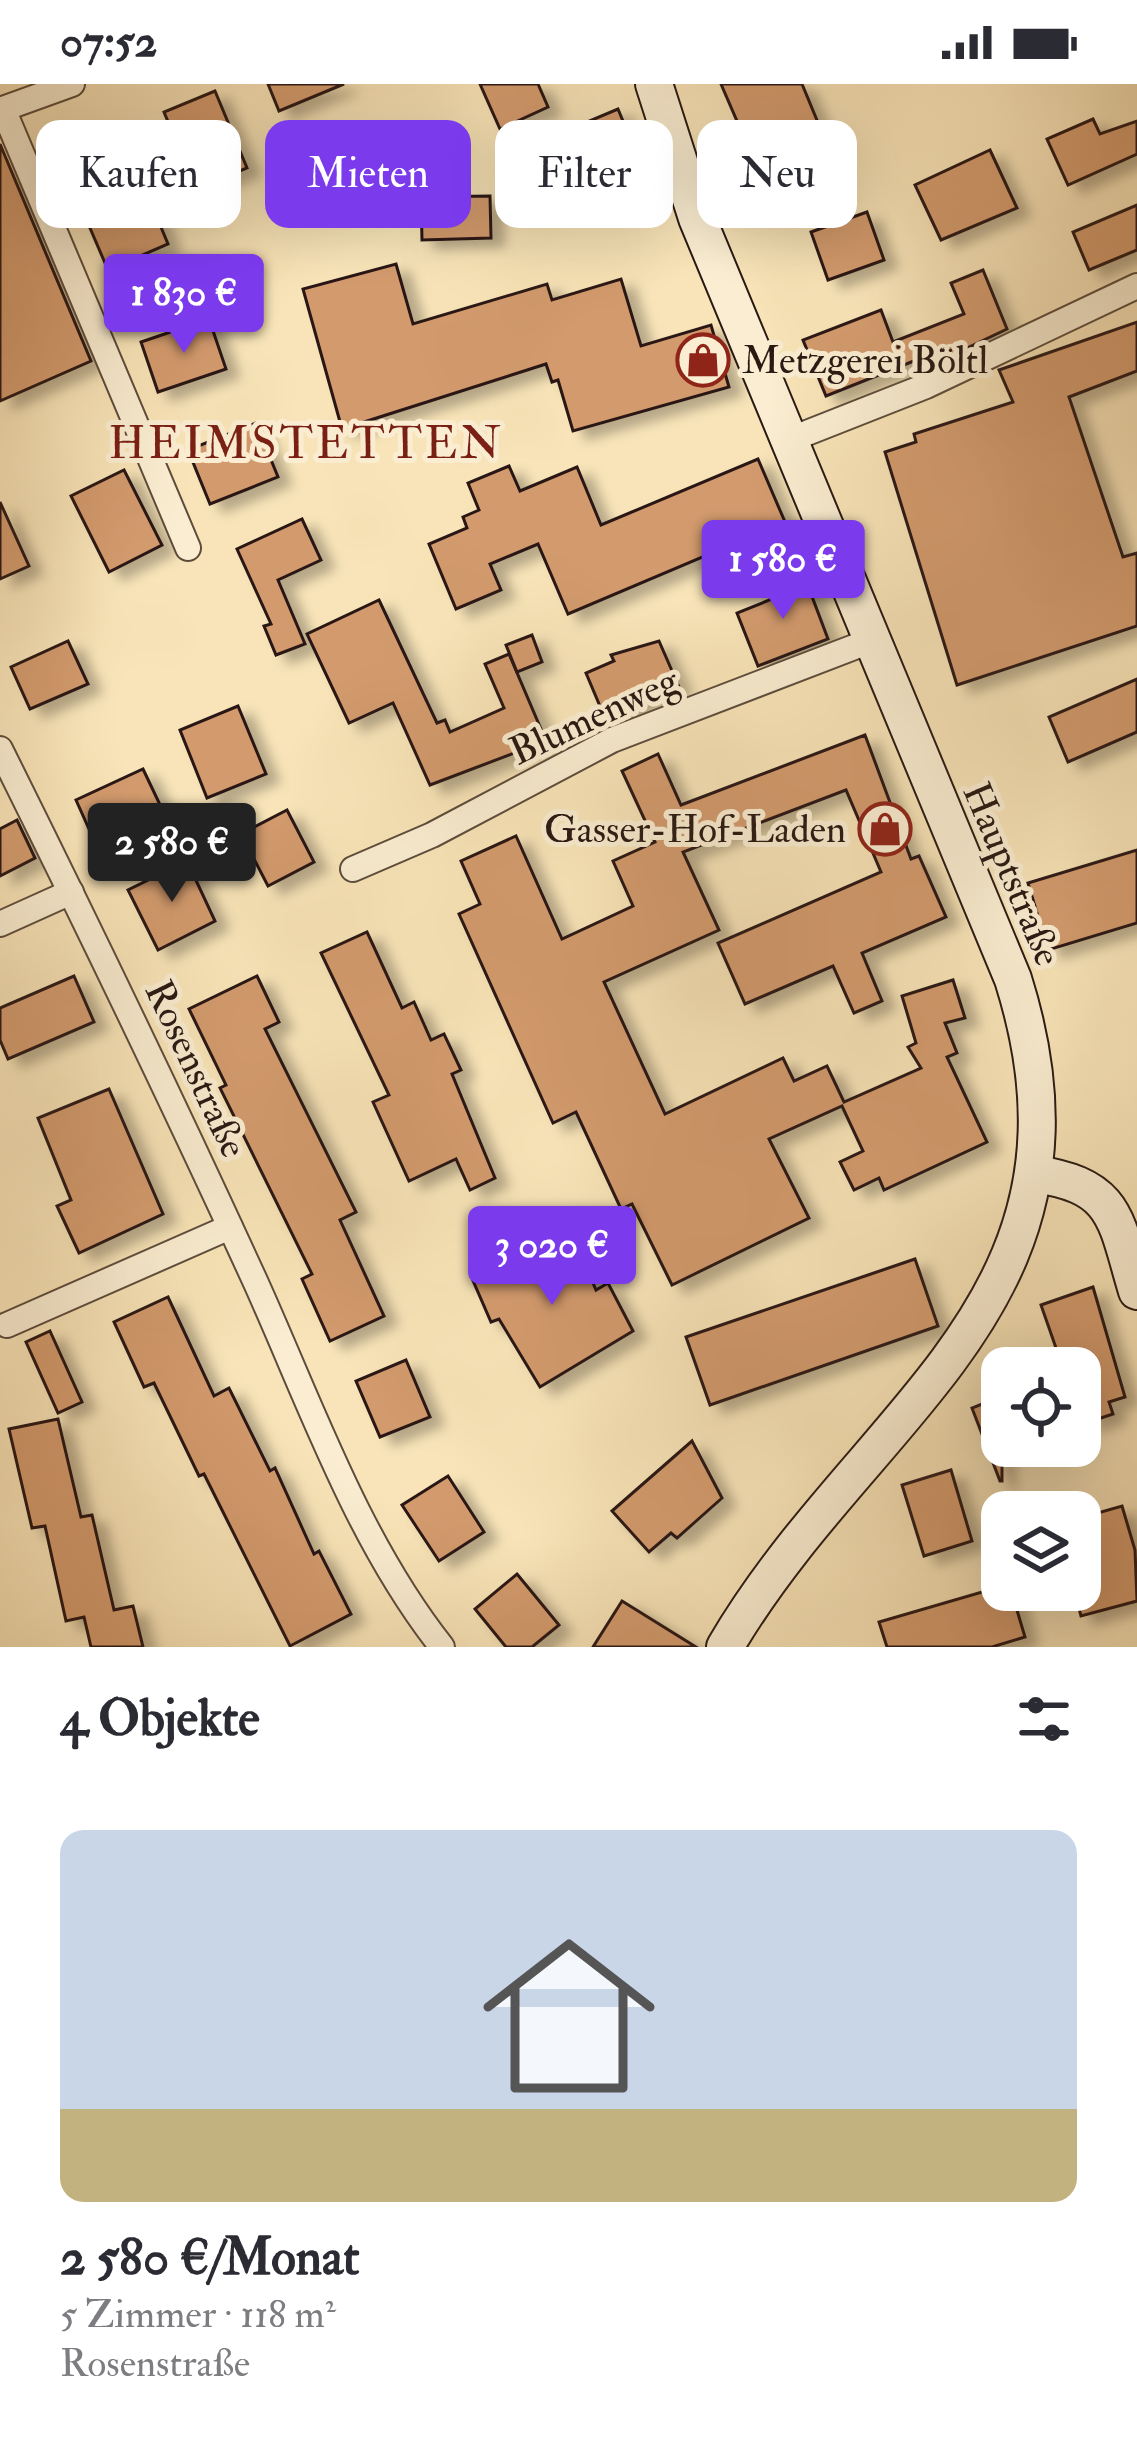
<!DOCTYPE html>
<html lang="de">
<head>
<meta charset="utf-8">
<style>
	body { margin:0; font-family:"IM FELL Double Pica",serif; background:#f2f2f3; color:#2b2b33; height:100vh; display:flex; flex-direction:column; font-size:45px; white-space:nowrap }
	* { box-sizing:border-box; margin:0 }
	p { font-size:39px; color:#7c7c81 }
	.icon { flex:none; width:66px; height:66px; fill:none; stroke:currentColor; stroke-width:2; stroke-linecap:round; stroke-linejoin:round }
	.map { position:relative; height:1563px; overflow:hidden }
	.sheet { display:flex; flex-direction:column; background:#fff; flex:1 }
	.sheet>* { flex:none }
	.banner { position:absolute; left:36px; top:36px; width:1065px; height:108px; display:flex; gap:24px }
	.controls { position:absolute; left:981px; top:1263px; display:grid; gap:24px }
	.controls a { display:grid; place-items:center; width:120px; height:120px; border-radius:24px; background:#fff; box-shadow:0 12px 48px #0002; font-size:60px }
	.price { position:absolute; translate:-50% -102px; padding:0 27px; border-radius:12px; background:#7c3aed; color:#fff; font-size:39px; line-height:78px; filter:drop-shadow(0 3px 6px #0008) }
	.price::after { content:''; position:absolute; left:50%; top:72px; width:36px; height:27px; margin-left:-18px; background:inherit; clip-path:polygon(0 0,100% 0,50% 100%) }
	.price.selected { background:#222; color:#fff }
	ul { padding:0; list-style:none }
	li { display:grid; align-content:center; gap:24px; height:636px; padding:0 60px }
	li span { display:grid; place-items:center; height:372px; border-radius:24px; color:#555 }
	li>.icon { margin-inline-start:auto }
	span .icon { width:216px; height:216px; fill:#fffc; stroke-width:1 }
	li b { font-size:51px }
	h2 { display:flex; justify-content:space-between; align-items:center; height:144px; padding:0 60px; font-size:51px }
	.chip { padding:0 42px; border-radius:24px; background:#fff; box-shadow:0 12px 48px #0002; font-size:42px; line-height:108px }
	.chip.selected { background:#7c3aed; color:#fff }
	.status { display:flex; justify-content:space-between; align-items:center; height:84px; padding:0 60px; background:#fff; direction:ltr }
	.status svg { height:33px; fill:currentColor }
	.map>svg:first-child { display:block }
	.building { fill:#d29a6d; stroke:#291913; stroke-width:3; filter:url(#shadow) }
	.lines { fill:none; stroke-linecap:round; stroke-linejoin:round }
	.street-casing { stroke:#5d4c3c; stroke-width:28 }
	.secondary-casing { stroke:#291913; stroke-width:40 }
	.street { stroke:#faedd1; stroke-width:24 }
	.secondary { stroke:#faedd1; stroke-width:36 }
	.labels { text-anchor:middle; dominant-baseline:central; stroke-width:10; stroke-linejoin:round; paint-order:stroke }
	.poi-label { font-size:39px; fill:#291913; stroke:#faedd1; text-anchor:start }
	.street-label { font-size:39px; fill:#291913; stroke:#faedd1 }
	.quarter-label { font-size:45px; letter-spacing:3px; fill:#7a1f14; stroke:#faedd1 }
</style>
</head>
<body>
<div class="status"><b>07:52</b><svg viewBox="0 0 49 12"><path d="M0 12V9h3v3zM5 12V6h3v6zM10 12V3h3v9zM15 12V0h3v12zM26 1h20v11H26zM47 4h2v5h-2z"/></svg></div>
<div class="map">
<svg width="1137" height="1563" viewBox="0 0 1137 1563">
	<defs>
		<filter id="shadow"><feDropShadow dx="13" dy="8" stdDeviation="6" flood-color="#0004"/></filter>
	</defs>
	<rect width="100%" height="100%" fill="#f8e4b8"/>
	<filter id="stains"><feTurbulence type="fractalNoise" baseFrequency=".00167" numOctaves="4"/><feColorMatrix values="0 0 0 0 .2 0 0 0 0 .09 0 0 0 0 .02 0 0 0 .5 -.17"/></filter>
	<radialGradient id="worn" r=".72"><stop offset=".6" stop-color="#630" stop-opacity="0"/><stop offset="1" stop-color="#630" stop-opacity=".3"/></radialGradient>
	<g class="building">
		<path d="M268,0H344L279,27Z"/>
		<path d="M480,0H538L548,23L500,45Z"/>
		<path d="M721,0H802L821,46L753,74Z"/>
		<path d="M215,7L247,84L196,105L164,28Z"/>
		<path d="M618,25L651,105L607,122L604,115L544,123L539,90L591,83L575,43Z"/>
		<path d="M1093,35L1100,50L1137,37V70L1068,101L1047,55Z"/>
		<path d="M124,55L168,160L108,186L63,81Z"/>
		<path d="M0,60L91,277L0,317Z"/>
		<path d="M990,66L1017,124L941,156L915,101Z"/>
		<path d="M490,112L491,154L422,156L421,113Z"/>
		<path d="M1137,121V166L1089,186L1073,148Z"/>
		<path d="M867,128L884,176L828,196L811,148Z"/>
		<path d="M396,180L413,240L547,200L552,216L621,195L641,262L711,241L729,303L573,347L558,296L552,298L546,280L342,345L303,205Z"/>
		<path d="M983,186L1007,245L948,273L944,265L826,312L803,256L881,226L893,258L964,230L951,199Z"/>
		<path d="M209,235L226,285L158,308L141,258Z"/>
		<path d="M1137,238V287L1069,313L1123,473L1137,469V542L957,601L885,368L916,358L914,350L1013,318L999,286Z"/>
		<path d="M256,339L278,393L210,420L188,366Z"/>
		<path d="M758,375L785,438L568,530L538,460L490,480L501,506L456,525L429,460L467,444L463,433L479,426L468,399L509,382L520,407L577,383L601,441Z"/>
		<path d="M124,386L162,461L109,488L71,412Z"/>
		<path d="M0,418L29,482L0,495Z"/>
		<path d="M302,435L321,476L278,496L305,560L276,571L264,542L271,540L237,465Z"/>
		<path d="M791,491L796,506L808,502L828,555L758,582L737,529L772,515L766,500Z"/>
		<path d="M379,516L437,639L445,636L450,648L504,624L485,580L509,570L546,657L430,701L393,619L349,639L307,550Z"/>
		<path d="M532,551L542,578L517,588L506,561Z"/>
		<path d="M68,557L88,600L30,625L11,583Z"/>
		<path d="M659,557L679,603L605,634L586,589L614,577L611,571Z"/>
		<path d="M1137,595V648L1068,678L1049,633Z"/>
		<path d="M238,622L266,690L207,714L180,646Z"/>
		<path d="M865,651L911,775L919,772L946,833L862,869L882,917L854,929L833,882L745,920L718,859L881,788L846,706L683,768L719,846L604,898L665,1030L783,974L794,997L827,982L844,1018L921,984L908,963L916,959L902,912L953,896L965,934L945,939L957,969L947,973L987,1058L884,1106L879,1094L854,1106L840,1078L863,1067L842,1022L769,1055L809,1134L672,1201L632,1120L621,1125L576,1028L553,1039L459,830L480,820L461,777L516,752L562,855L633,822L613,777L655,758L622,687L658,670L681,721Z"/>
		<path d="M143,685L162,725L94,756L76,716Z"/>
		<path d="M287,726L314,778L268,802L241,750Z"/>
		<path d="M17,736L35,774L0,792V745Z"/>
		<path d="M1137,766V839L1048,866L1028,799Z"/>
		<path d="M187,777L215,837L158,866L128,806Z"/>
		<path d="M367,848L402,924L414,918L431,956L444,950L461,986L452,990L495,1094L470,1106L456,1075L409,1097L373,1018L389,1011L321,869Z"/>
		<path d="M74,892L94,938L8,975L0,956V924Z"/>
		<path d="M257,892L279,938L265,945L356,1128L340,1136L384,1232L330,1257L302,1195L312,1190L220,1004L226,1001L189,925Z"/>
		<path d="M109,1005L163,1130L79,1169L57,1122L71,1116L38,1034Z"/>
		<path d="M572,1149L596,1206L608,1199L633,1247L540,1303L499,1235L491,1238L471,1192Z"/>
		<path d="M915,1175L938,1242L710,1321L686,1253Z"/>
		<path d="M1093,1203L1125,1313L1109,1318L1113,1330L1086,1339L1080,1284H1063L1041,1221Z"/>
		<path d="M168,1213L214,1312L229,1304L270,1387L275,1384L314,1470L319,1467L351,1530L290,1562L204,1390L199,1392L154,1299L144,1303L114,1238Z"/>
		<path d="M50,1247L82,1318L58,1329L26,1258Z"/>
		<path d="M406,1276L430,1333L380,1353L356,1297Z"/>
		<path d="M1002,1312V1397H1000L972,1324Z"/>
		<path d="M58,1335L81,1433L92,1431L114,1526L133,1522L143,1563H91L84,1533L66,1537L45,1442L32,1444L9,1345Z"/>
		<path d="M692,1357L722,1414L677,1454L671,1449L649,1468L612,1427Z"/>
		<path d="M951,1386L972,1457L924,1472L902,1401Z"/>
		<path d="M448,1392L484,1448L439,1477L402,1421Z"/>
		<path d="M1122,1422L1135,1466L1137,1517L1081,1532L1074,1506H1080V1490L1089,1487L1080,1434Z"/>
		<path d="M517,1490L559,1541L532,1563H506L475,1525Z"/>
		<path d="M989,1506H1011L1025,1553L992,1563H887L879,1538Z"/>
		<path d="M622,1517L696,1563H593Z"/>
	</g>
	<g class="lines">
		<g class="street-casing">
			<g id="street">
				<path d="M3,25L188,464"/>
				<path d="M0,26L72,0"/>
				<path d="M789,356L926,302L1137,202"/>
				<path d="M0,665C88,842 174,1020 256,1199C311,1321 358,1457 442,1563"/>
				<path d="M353,785L432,751L612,656L870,557"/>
				<path d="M0,840L71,808"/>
				<path d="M7,1241L230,1143"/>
			</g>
		</g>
		<g class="secondary-casing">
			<g id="secondary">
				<path d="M654,0L697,134L1013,895C1115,1218 865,1324 725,1563"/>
				<path d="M1035,1090C1117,1102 1115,1134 1137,1207"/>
			</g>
		</g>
		<use href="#street" class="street"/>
		<use href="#secondary" class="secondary"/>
	</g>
	<defs>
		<g id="shop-ring" transform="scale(2.7)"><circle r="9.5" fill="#faedd1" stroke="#8f2418" stroke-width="1.5"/><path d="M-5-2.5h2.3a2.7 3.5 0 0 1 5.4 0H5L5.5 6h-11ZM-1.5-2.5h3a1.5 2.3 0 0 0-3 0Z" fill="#8f2418"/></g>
	</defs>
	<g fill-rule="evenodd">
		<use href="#shop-ring" x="703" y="276"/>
		<use href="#shop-ring" x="885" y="745"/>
	</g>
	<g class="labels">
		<g class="poi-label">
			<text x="742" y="276">Metzgerei Böltl</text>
			<text x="846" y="745" text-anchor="end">Gasser-Hof-Laden</text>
		</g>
		<g class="street-label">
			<text transform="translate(594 632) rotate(-25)">Blumenweg</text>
			<text transform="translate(1012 790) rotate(67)">Hauptstraße</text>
			<text transform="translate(196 985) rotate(65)">Rosenstraße</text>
		</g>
		<g class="quarter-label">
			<text x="306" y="360">HEIMSTETTEN</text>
		</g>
	</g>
	<rect width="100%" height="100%" filter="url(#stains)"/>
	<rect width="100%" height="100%" fill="url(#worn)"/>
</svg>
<div class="controls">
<a><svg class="icon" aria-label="locate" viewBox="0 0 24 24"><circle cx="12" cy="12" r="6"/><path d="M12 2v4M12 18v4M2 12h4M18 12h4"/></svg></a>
<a><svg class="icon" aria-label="layers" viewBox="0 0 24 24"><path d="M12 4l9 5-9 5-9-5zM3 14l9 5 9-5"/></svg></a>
</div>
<b class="price" style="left:184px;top:272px">1 830 €</b>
<b class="price" style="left:783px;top:538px">1 580 €</b>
<b class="price selected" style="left:172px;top:821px">2 580 €</b>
<b class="price" style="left:552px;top:1224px">3 020 €</b>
<div class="banner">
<a class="chip">Kaufen</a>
<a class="chip selected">Mieten</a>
<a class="chip">Filter</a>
<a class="chip">Neu</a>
</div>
</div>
<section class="sheet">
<h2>4 Objekte<svg class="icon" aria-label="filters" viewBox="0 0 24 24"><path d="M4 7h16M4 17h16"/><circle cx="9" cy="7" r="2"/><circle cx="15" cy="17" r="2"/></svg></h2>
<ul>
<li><span style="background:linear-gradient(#c9d6e8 75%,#c2b280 0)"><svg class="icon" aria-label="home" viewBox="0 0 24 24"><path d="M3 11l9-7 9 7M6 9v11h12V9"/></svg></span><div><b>2 580 €/Monat</b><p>5 Zimmer · 118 m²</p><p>Rosenstraße</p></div></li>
</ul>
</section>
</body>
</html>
